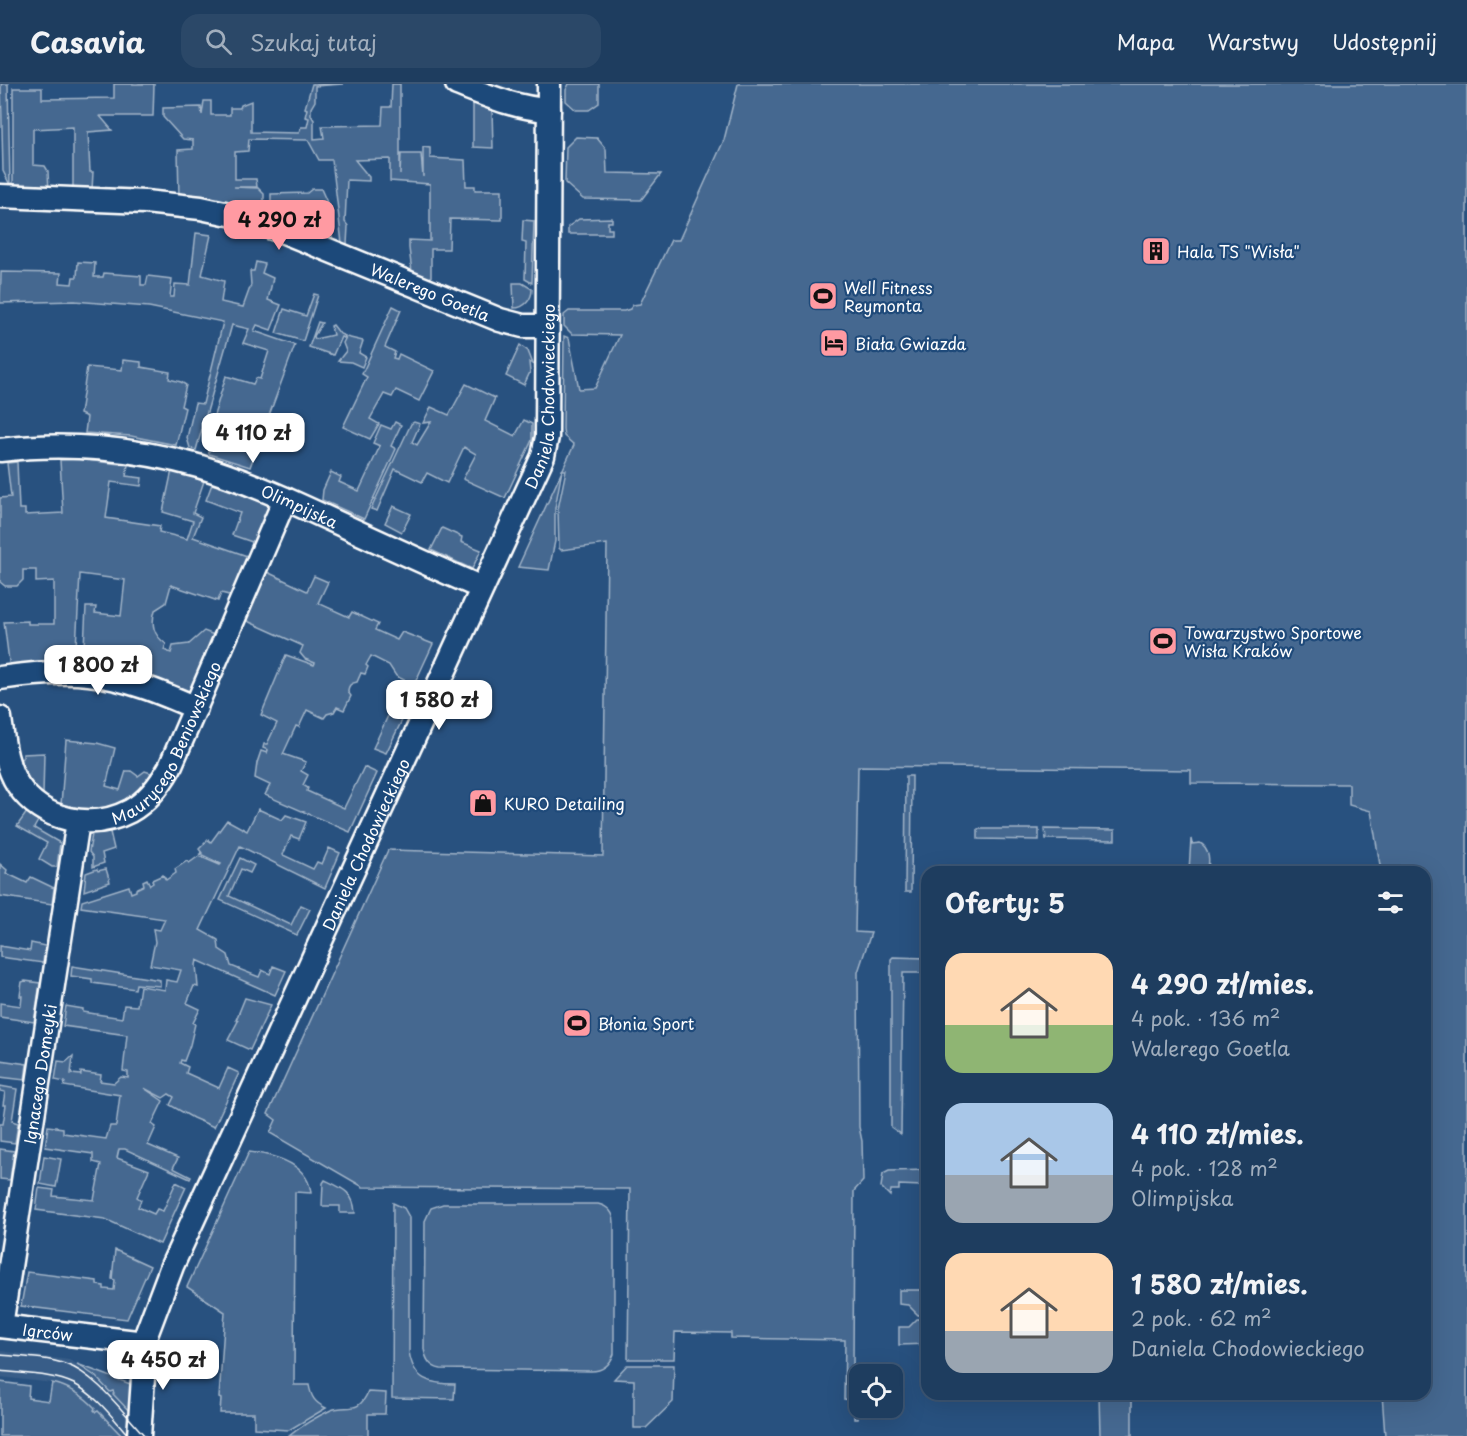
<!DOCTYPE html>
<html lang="pl">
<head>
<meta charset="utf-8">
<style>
	body { margin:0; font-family:"Playpen Sans",sans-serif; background:#2b4868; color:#f1f3f6; height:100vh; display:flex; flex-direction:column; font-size:22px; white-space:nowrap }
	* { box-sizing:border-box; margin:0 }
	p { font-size:20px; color:#a1aebd }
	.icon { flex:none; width:33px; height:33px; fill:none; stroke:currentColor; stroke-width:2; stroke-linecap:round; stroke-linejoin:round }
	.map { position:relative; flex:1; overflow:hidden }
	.panel { position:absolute; left:921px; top:782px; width:510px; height:534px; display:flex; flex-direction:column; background:#1e3d5f; border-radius:18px; box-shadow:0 6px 24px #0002,0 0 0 2px #3c5674 }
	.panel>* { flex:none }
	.tools { position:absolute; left:849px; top:1280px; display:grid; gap:12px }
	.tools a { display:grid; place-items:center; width:54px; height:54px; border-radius:12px; background:#1e3d5f; box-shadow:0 6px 24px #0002,0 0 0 2px #3c5674; font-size:30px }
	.price { position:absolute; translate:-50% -51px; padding:0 14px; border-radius:12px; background:#fff; color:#222; font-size:20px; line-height:39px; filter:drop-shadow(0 2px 3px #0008) }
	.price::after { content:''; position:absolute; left:50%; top:36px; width:18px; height:14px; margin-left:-9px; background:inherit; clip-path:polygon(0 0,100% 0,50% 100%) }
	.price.selected { background:#ff9aa2; color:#111 }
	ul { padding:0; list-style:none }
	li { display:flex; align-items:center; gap:18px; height:150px; padding:0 24px }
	li span { display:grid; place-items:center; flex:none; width:168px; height:120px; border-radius:18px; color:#555 }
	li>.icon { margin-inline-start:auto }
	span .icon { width:72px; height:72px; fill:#fffc; stroke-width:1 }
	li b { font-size:26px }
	h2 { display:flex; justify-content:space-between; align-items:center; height:72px; padding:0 24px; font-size:26px }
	header { display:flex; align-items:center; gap:36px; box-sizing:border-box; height:84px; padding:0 30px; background:#1e3d5f; border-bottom:2px solid #3c5674 }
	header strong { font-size:28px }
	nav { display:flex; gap:33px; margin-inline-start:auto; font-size:21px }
	.search { width:420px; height:54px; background:#2b4868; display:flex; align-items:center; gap:15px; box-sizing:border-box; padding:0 21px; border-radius:18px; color:#a1aebd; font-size:22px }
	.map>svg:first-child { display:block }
	.built { fill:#375d88 }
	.green { fill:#446890; stroke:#a2b4c8; stroke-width:1.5 }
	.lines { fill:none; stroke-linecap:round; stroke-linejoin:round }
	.minor-casing { stroke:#fff; stroke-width:27 }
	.minor { stroke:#1f4a7a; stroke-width:22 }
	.tram { stroke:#fff; stroke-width:1.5 }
	.labels { text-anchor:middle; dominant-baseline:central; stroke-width:4.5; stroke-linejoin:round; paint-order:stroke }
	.poi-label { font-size:16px; fill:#fff; stroke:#1f4a7a; text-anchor:start }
	.street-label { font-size:16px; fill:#fff; stroke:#1f4a7a }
</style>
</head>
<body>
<header>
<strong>Casavia</strong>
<div class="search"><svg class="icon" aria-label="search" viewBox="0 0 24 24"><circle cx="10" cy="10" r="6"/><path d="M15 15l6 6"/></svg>Szukaj tutaj</div>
<nav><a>Mapa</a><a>Warstwy</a><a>Udostępnij</a></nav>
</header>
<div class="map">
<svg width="1467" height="1352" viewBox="0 0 1467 1352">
	<rect width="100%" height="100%" fill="#28517f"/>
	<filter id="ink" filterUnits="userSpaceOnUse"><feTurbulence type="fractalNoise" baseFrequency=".0167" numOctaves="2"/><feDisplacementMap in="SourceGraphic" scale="12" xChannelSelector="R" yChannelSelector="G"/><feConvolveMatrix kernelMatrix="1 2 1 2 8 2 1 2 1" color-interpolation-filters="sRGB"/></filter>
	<g filter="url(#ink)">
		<path class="built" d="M0,1267L69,1276L85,1284L110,1308L112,1306L114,1309L113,1311L131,1329L129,1352H122L98,1327L96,1328L94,1326L95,1324L89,1317L69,1304L52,1299L0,1293Z"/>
		<g class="green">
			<path d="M1,0H8L10,101L3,87Z"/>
			<path d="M114,0H154L153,32H100L112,46L88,48L90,88H93L92,106L73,107V43L33,45V81L45,82L48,87L49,108L13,103V4H42V15L114,14Z"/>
			<path d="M312,0H343L315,2V17L311,24V31L314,36V55L324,54L322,42L382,41L383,23H391L392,0H400V90L401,70H421L423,93V63L430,64V74L465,76L466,102H475V106H502V136L450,135L449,165H431V195L412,188L409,164V156L430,157V100L390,97V75L355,76L369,93V97L347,96L345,138L348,142L347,160L342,159L332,76H319L308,56L249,55L248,67L235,68V95H256L257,103H234L258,104L264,110V133L179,113L178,66L193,65V56L183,55L163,33V24L201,23L202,31L204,17H211V31H230V24H240L241,21L251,17V48L299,49L301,43H307L309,34L305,33L307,25L305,24Z"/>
			<path d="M569,0H599V19L589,26H576L566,17V6Z"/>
			<path d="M738,0H1467V1352H1385L1382,1310H1425V788L1381,787L1371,727L1349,721V700L1191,699V686L858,682L855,848L871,849L858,888L859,1043L862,1057L863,1097L854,1107L853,1286L858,1296V1335H854V1316L844,1315L845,1256L731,1254V1249L675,1248L674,1275H628L630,1105L363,1103L270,1049L276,1036L268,1030L388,766L603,772L607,460L561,466L559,464L558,425L566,386H562L555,424V457L549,486L518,483L574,361L564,352L563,345L564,252L569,254L579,305L595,304L620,251L572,250L564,242V231L569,227H624L630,225L633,221L640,220L671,156H679L724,56Z"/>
			<path d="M473,19L492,26L493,64L473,63Z"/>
			<path d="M576,53L597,54L606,65L607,89L661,90L641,116L583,115L565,99L566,63Z"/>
			<path d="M312,105H321L329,123L333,160L271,136V110L307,109Z"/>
			<path d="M612,134V138H608V145H612V150H568V143L579,135Z"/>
			<path d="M523,136L534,137L532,199L525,195L526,159L522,158Z"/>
			<path d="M196,149L211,151L202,191L224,197L221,218L243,223L251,201L250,187H254L256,178L265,180L262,189L273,194L268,216L281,221L271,246L257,241L254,247L295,261L250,383L209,370L208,351L226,292L253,300L256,294L260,295L269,267L243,259L249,245L232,241L196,366L190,364L187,354L195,319L203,320L223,238L149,223L74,217L0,219L1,188L61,189L60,199L72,200L73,193H77L78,178L95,179L94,193H103L104,189L141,192V201H146L148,192L172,195L170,213H174L175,200L190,201Z"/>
			<path d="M513,199H522L532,205C532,215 525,224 514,224Z"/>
			<path d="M314,210L318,211L303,257L276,249L284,225L306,232Z"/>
			<path d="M393,222L401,226L385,263L395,268L393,274L397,275L399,270L434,287L419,317L396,306L392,313L384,310L370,335L379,340L370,355L343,343L367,293L362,290Z"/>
			<path d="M318,238L322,239L314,252L315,255L333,251L331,242L333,241L340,250L345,252L344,254L341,253L333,271L309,263Z"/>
			<path d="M346,253L363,257L359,269L366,273L362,283L351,278L338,277L346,267L343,259Z"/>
			<path d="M520,261L528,267L533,280L529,278L530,288L524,301L506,292Z"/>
			<path d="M123,276L141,278V283L170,288L169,295L181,298L186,301L181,322L185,324L176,361L131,352L85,349L87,333L80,330L87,283L122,286Z"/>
			<path d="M466,300L495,314L485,337L515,352L524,336L532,340V356L505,414L463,395L476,370L464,363L447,399L427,389L422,398L395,385L377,427L371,425L411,340L414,338L420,340L412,358L417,361L431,338L423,339L431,323L449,331Z"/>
			<path d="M395,338L401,341L391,362L396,365L364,435L322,416L323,406L331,388L341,393L339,398L359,407L380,362L373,359L381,341L391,345Z"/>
			<path d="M77,375L128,381L126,392L142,394L141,402L111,398L106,434L160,442L159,448L187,455L193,437L163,428L172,386L204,397L193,429L201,433L193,453L250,473L233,512L221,509L218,517L171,501L166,519L155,526C151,540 153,551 166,560L164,566L171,569L173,562L189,560L204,547L214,551L188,611L83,583L86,523H96L95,529L121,532L125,496L80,490L75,582L10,585L4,538L28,537V540H54V497L36,498V486H23V496L17,502H5L0,498V414L11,413L7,379L17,378L19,425H25V431L63,429L60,376Z"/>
			<path d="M212,400L266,419L269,424L255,459L232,451L240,429L206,416Z"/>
			<path d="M393,422L411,430L402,448L385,439Z"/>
			<path d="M442,444L462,453L461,458L481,466L472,485L431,466Z"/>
			<path d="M265,487L307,507L314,492L328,498L318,519L349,533L352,528L378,540L375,546L397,556L402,548L433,560L414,601L396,592L389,581L371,572L366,581L368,583L365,590L361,589L357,598C351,599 348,601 348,608L351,612L344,626L337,623L334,628L327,630L324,634L307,626L299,643L296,642L284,668L283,670L306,678L301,687L308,691L303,701L308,704L307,707L344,724L364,683L377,689L350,748L265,711L270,701L255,694L257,679L261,667L267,669L268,666L263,664L264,660H267L277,639L261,631L286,571L314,581L315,579L305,575L300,569L303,562L245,536Z"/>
			<path d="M393,621L406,628L386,669L373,664Z"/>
			<path d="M66,656L97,659L115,664L106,702L120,706L126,687H131L138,692L145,687L154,690C132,724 99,732 61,721Z"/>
			<path d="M44,669L43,712L31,700L20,675L23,674V670Z"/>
			<path d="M906,692H912L911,808H905Z"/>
			<path d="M258,725L282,736L286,731L306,738L299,755L291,752L283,771L313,785L317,778L322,780L329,764L340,769L325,804L240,762L200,846L218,856L219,865L228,871L231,882L259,893L262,886L270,890L273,882L286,887L275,911L197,876L196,881L198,903L194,902L187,919L200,925L193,939L195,940L190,961L184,977L181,976L180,979L188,983L186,989L219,1004L228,984L239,989L214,1043L193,1034L170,1021L174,1013L169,1010L163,1014L144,1004L163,1017L152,1040L156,1043L148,1061L178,1074L173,1084L191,1093L190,1095L125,1065H119L117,1074L149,1086L137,1113L141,1116L138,1123L154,1130L157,1125L163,1127L176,1098L186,1103L160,1160L105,1135L36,1126L39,1104L54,1106L53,1112L94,1116L101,1080L93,1078V1070L45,1063L48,1042L63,1044V1049L106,1055L110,1042H116L120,1011L64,1002L65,998L55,996L58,977L66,978L73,972L71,990L81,991V988L101,991L100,997L114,999L121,993L128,994V988L123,987L127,951L63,942L66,922L83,925V928L122,934L124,921L137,922L140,902L165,906L166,896L177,898L181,886L150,881L155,858L153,845L160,846L165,835L81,823L82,817L129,802L131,809L136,807V805L144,801L143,797L147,795L150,801L153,799L152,796L163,791L166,796L176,789L175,785L187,777L189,779L199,772L220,781L221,780L200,770L202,769L199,765L208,756L211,758L227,736L247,747Z"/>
			<path d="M27,728L38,737L34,744L60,759L57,783H52L39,775L47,759L17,742Z"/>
			<path d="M978,745H1039V756L978,755Z"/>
			<path d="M1045,745L1115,746V756L1046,755Z"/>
			<path d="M110,748L114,765L102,769L104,779L93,783V773L89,768L92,750Z"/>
			<path d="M1191,755L1192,760L1200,759C1210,764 1210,778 1207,787H1189Z"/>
			<path d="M240,774L254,781L250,789L241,785L229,812L291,841L301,821L310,825L297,851L220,816Z"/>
			<path d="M0,780L7,786L6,789L27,799L31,793L54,804L52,820L0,812Z"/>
			<path d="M97,785L98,787L106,785L110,798L84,807L86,789Z"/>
			<path d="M31,859L45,862L43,879L0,873V862L30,867Z"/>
			<path d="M893,873L927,874V889H903L901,1050L891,1043V875Z"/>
			<path d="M72,882L160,896V902L136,900L135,905L92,899V895L71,892Z"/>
			<path d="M25,897L40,899L34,938L0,933V919L21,922L22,912H20L22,898Z"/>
			<path d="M245,914L271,921L250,966L228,956L238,937L236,936Z"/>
			<path d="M0,976L27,980L25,996L0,993Z"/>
			<path d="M0,1002L17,1005L12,1037L18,1039L15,1059L0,1057V1040H3L6,1021H3L5,1008L0,1007Z"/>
			<path d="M0,1065L14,1067L10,1096L0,1095Z"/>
			<path d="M249,1068C275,1071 308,1079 311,1109L295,1108L294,1301H309C311,1313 315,1319 326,1324L289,1346L254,1344V1329H220L221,1315L219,1314L225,1228L187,1203Z"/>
			<path d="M44,1072L61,1075L56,1103L40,1100Z"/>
			<path d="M927,1086V1105H923L922,1102L899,1101V1106H891L890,1112L881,1103L883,1090L889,1087Z"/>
			<path d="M325,1096C342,1104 354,1108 355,1129H340V1122H322L323,1099Z"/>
			<path d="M393,1119L404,1124L409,1133V1267C413,1296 429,1300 455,1300L454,1315L392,1314Z"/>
			<path d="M443,1120H598C608,1122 614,1129 614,1139V1270C610,1281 603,1287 591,1287L441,1285C430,1283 426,1276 424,1265L425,1137L431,1124Z"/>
			<path d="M115,1166L150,1182L127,1235L21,1222L27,1188L97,1197V1201L104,1202V1205L114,1206L115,1196L112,1195Z"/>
			<path d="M899,1206H927V1231H918L908,1221L899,1220Z"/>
			<path d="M917,1235H927V1260L899,1261V1243H909Z"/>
			<path d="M77,1280L133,1301L131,1329L113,1310L114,1309L113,1307L110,1308L95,1292Z"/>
			<path d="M627,1281H674L673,1318L646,1344H634V1296L614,1295Z"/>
			<path d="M0,1298L29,1302L28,1314L49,1317L52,1299C70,1303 83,1311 95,1324L94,1326L96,1328L98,1327L122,1352H0Z"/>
			<path d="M368,1308L386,1309L385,1330H368V1352H289C300,1343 318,1332 331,1326C348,1320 358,1331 368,1308Z"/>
			<path d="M1099,1310H1132V1352H1100Z"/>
		</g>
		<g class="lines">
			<g class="minor-casing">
				<g id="minor">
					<path d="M457,0C488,12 516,24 549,26"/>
					<path id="s1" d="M0,112L145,118L201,124L234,131L284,148L500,236L523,242H547"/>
					<path id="s2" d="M0,366C65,358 135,364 198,382C242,395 284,414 325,433C377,457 429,481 482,504"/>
					<path d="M0,594C29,590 60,587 89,590C126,594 162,609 196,624"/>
					<path id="s3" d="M0,634C3,656 5,681 18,701C42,737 92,747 130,727C148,717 160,701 170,683L285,415"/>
					<path id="s4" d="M0,1242L145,1259"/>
					<path id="s5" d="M1,1242L78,737"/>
					<path id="s6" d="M139,1352L146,1251L172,1182L543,372L547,353L549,0"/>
				</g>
			</g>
			<use href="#minor" class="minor"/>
			<g class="tram">
				<path d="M0,1271C21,1273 45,1273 65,1280C96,1290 123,1329 145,1352"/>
				<path d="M0,1287C24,1290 53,1290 74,1300C96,1311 113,1334 129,1352"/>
			</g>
		</g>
	</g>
	<defs>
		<g id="building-square" transform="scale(1.5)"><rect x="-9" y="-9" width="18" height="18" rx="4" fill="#ff9aa2" stroke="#1f4a7a"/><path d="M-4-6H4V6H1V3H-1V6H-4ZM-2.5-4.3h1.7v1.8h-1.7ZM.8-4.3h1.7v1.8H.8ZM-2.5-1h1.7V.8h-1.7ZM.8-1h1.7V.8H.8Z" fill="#111"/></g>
		<g id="stadium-square" transform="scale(1.5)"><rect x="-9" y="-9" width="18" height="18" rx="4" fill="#ff9aa2" stroke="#1f4a7a"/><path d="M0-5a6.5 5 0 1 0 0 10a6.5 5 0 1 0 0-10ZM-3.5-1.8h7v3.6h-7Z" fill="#111"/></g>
		<g id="hotel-square" transform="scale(1.5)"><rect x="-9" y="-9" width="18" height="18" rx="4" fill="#ff9aa2" stroke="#1f4a7a"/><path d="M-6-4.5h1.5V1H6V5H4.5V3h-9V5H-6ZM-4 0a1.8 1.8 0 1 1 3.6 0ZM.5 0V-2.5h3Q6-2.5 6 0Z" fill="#111"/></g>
		<g id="shop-square" transform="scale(1.5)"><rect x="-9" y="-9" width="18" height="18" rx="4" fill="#ff9aa2" stroke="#1f4a7a"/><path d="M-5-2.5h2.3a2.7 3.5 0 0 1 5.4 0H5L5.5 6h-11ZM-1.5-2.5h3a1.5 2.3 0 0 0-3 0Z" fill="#111"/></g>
	</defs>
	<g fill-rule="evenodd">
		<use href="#building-square" x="1156" y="167"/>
		<use href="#stadium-square" x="823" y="212"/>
		<use href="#hotel-square" x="834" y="259"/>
		<use href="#stadium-square" x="1163" y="557"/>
		<use href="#shop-square" x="483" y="719"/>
		<use href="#stadium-square" x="577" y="939"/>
	</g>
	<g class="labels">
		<g class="poi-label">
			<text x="1177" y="167">Hala TS "Wisła"</text>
			<text x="844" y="203">Well Fitness<tspan x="844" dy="18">Reymonta</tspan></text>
			<text x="855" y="259">Biała Gwiazda</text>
			<text x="1184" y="548">Towarzystwo Sportowe<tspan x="1184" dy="18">Wisła Kraków</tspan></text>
			<text x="504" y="719">KURO Detailing</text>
			<text x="598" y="939">Błonia Sport</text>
		</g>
		<g class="street-label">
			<text stroke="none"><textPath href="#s1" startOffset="446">Walerego Goetla</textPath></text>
			<text stroke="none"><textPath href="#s6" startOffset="1125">Daniela Chodowieckiego</textPath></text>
			<text stroke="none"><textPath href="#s2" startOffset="309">Olimpijska</textPath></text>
			<text stroke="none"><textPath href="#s3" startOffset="273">Maurycego Beniowskiego</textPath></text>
			<text stroke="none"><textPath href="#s6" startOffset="639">Daniela Chodowieckiego</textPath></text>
			<text stroke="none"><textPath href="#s5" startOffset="255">Ignacego Domeyki</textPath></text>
			<text stroke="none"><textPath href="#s4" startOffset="48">Igrców</textPath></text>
		</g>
	</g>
</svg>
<div class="tools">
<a><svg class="icon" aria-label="locate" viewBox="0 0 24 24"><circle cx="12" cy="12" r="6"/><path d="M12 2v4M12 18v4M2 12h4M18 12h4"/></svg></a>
</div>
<b class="price selected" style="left:279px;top:167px">4 290 zł</b>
<b class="price" style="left:253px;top:380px">4 110 zł</b>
<b class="price" style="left:98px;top:612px">1 800 zł</b>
<b class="price" style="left:439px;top:647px">1 580 zł</b>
<b class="price" style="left:163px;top:1307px">4 450 zł</b>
<section class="panel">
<h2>Oferty: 5<svg class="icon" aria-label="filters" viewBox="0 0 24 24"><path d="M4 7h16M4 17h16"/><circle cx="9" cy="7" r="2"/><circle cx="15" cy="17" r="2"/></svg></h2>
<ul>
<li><span style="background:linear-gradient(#ffd9b3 60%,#8fb573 0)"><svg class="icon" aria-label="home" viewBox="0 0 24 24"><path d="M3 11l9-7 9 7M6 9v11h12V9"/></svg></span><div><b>4 290 zł/mies.</b><p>4 pok. · 136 m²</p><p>Walerego Goetla</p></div></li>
<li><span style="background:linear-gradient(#a9c7e8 60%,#9aa5b1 0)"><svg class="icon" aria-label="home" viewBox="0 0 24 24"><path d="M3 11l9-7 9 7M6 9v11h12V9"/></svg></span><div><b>4 110 zł/mies.</b><p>4 pok. · 128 m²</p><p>Olimpijska</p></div></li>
<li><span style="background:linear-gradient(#ffd9b3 65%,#9aa5b1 0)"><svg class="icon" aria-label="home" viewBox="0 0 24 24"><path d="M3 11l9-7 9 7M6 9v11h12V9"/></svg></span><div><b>1 580 zł/mies.</b><p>2 pok. · 62 m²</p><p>Daniela Chodowieckiego</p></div></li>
</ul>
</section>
</div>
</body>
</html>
